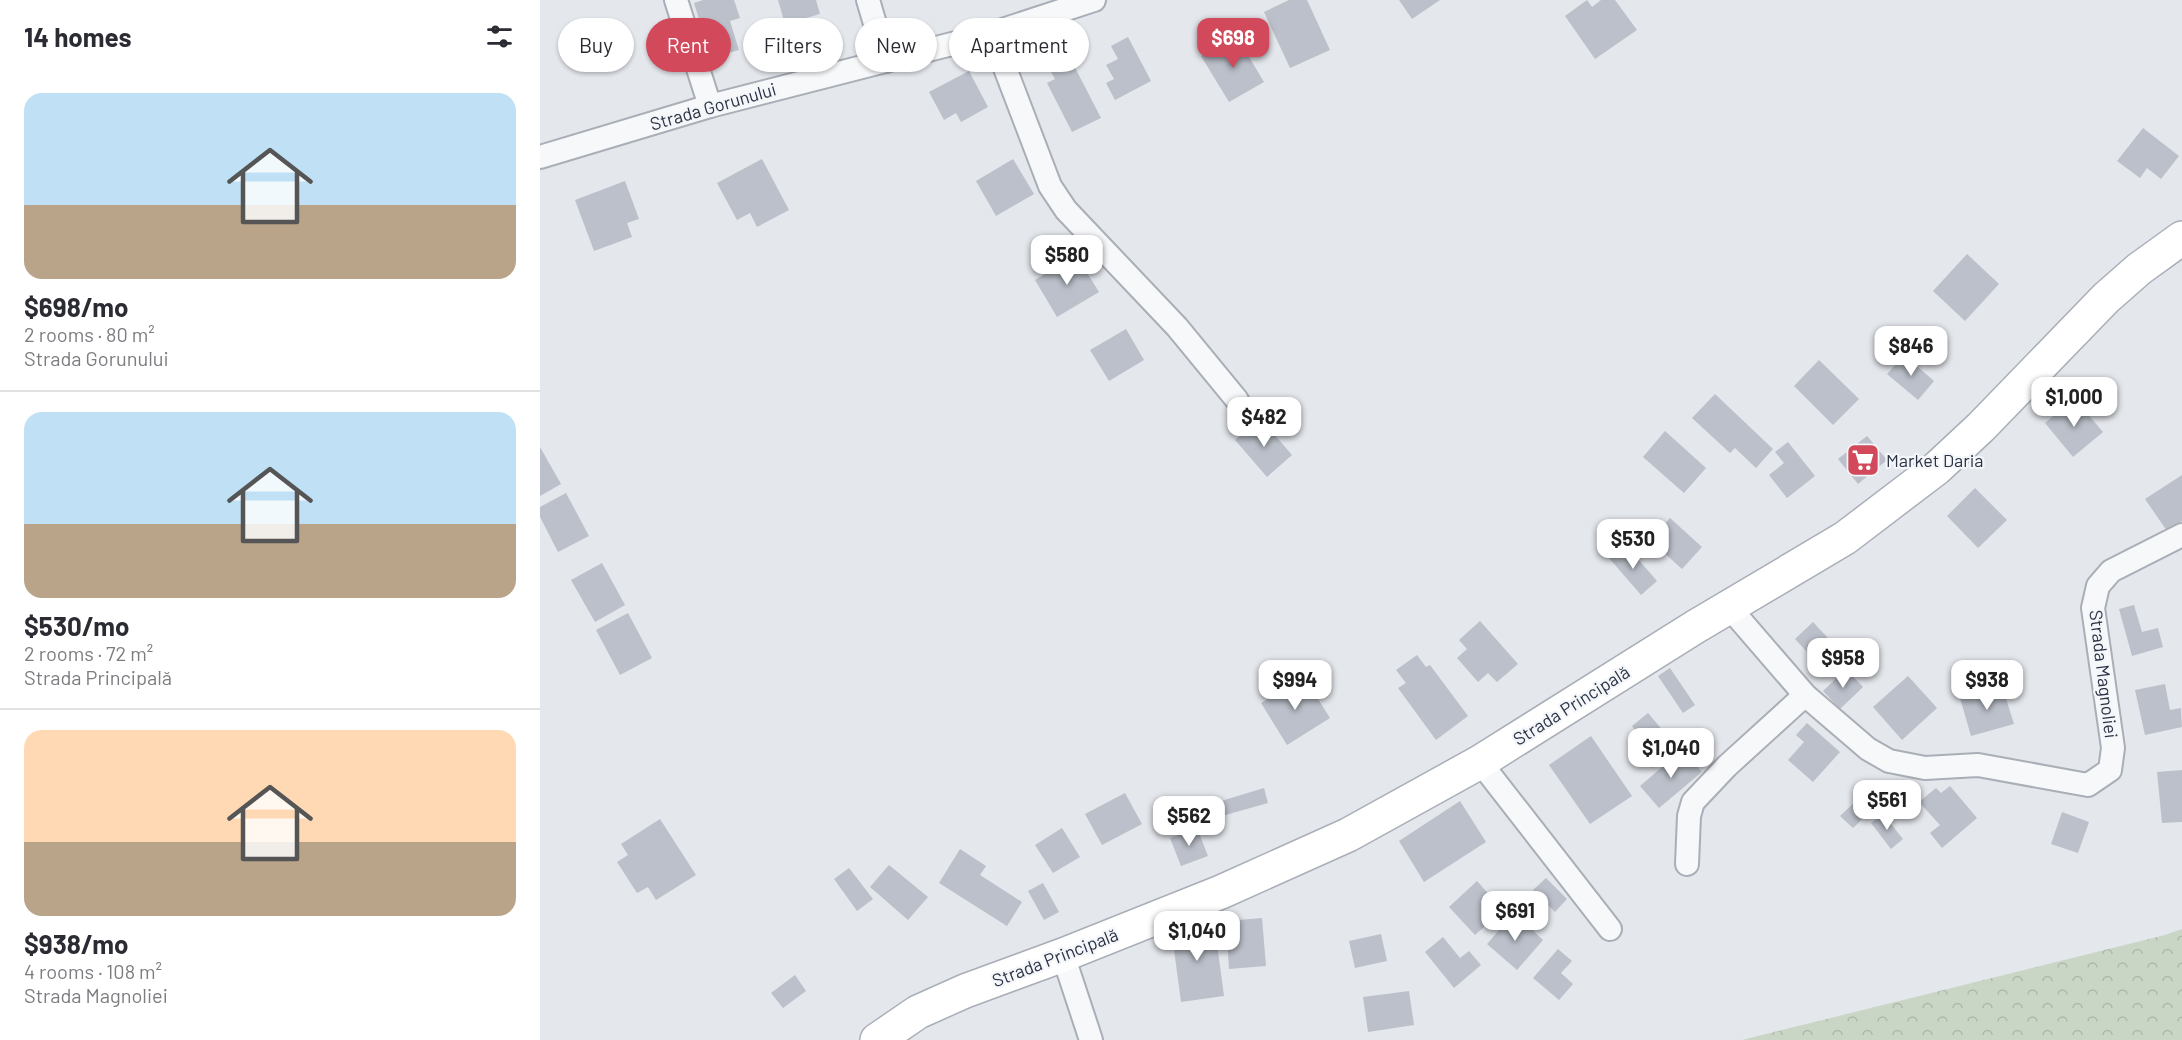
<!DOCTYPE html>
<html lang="en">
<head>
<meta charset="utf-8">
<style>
	body { margin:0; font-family:Barlow,sans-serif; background:#f7f7f7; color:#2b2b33; height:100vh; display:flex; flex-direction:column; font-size:22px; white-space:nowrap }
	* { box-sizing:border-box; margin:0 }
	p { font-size:20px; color:#7c7c81 }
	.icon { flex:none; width:33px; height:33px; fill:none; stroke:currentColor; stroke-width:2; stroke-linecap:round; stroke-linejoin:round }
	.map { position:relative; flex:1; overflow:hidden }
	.drawer { display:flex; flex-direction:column; background:#fff; width:540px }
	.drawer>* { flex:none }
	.top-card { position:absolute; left:18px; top:18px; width:570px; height:54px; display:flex; gap:12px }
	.price { position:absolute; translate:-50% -51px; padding:0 14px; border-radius:12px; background:#fff; color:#222; font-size:20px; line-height:39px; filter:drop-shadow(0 2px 3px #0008) }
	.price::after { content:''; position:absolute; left:50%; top:36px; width:18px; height:14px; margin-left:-9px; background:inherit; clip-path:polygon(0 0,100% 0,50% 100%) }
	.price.current { background:#d1495b; color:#fff }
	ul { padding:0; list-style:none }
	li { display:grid; align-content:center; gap:12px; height:318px; padding:0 24px }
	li+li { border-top:2px solid #e1e1e2 }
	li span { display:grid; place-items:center; height:186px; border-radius:18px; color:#555 }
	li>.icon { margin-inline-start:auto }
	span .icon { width:108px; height:108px; fill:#fffc; stroke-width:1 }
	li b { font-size:26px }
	h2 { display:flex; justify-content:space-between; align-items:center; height:72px; padding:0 24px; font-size:26px }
	.pill { padding:0 21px; border-radius:27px; background:#fff; box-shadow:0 2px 4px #0004; font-size:21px; line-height:54px }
	.pill.current { background:#d1495b; color:#fff }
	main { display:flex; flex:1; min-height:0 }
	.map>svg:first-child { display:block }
	.forest { fill:url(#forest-crowns) }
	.building { fill:#bbc0ca }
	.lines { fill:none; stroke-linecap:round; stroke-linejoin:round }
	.minor-casing { stroke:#a9aeb7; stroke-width:26 }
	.secondary-casing { stroke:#a9aeb7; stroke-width:36 }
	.minor { stroke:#f7f8fa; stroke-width:22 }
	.secondary { stroke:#fff; stroke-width:33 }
	.labels { text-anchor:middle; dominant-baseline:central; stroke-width:4.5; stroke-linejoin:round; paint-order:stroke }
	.street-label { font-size:18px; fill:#2b3445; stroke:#f4f6f9 }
	.poi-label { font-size:18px; fill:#2b3445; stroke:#f4f6f9; text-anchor:start }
</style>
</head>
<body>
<main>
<section class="drawer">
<h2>14 homes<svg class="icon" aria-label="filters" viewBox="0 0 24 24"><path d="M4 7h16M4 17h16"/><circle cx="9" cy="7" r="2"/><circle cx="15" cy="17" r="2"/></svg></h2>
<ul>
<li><span style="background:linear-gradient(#bfe0f5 60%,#b9a48a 0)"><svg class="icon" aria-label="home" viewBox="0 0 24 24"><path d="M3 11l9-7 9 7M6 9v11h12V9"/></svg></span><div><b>$698/mo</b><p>2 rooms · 80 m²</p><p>Strada Gorunului</p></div></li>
<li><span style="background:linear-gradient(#bfe0f5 60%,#b9a48a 0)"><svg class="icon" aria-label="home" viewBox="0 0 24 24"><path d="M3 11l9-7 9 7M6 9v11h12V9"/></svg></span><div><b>$530/mo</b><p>2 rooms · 72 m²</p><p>Strada Principală</p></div></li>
<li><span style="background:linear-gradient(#ffd9b3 60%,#b9a48a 0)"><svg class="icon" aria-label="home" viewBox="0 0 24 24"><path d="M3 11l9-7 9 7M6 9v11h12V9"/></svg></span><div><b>$938/mo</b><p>4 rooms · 108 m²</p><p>Strada Magnoliei</p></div></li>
</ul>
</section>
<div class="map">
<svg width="1642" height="1040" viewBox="0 0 1642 1040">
	<defs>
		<pattern id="forest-crowns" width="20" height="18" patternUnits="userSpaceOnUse" patternTransform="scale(1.5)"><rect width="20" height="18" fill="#c9d6c5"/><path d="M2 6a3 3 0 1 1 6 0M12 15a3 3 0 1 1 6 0" fill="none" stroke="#adb8ab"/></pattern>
	</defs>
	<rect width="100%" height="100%" fill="#e4e7ec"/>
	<path class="forest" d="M1642,929V1040H1202L1625,935Z"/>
	<g class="building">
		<path d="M163,0H194L200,18L190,21L199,50L171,58L154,3Z"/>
		<path d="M238,0H276L280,14L245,24Z"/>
		<path d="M749,0H767L790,50L750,68L724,12Z"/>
		<path d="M859,0H900L872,19Z"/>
		<path d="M1047,0L1052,7L1061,0H1075L1097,30L1055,59L1025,16Z"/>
		<path d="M696,35L724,82L689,102L661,56Z"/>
		<path d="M588,37L611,81L575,100L566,83L574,79L566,65L578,59L571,46Z"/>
		<path d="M529,56L561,118L532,132L507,83L515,79L511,72L518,68L516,63Z"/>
		<path d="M429,71L448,107L421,122L416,113L404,120L389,92Z"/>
		<path d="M1603,128L1639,156L1621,179L1607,168L1600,178L1577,161Z"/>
		<path d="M222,159L249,210L217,227L210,213L197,220L177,183Z"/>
		<path d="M473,159L494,194L456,216L436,181Z"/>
		<path d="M85,181L99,219L87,223L92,237L54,251L35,200Z"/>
		<path d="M1427,254L1459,284L1425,321L1393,291Z"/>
		<path d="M536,255L559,292L517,317L495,280Z"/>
		<path d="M586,329L604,360L569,381L550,350Z"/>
		<path d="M1364,355L1394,381L1378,400L1347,374Z"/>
		<path d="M1279,360L1319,399L1293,425L1254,386Z"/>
		<path d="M1175,394L1233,449L1216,468L1195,448L1190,453L1152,418Z"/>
		<path d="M1534,398L1563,432L1533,457L1505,423Z"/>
		<path d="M720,418L752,455L727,477L695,440Z"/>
		<path d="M1125,431L1166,468L1144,493L1103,457Z"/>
		<path d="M1327,436L1347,460L1318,484L1298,459Z"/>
		<path d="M1248,442L1275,476L1247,498L1229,475L1244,463L1235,452Z"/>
		<path d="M0,447L21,484L0,496Z"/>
		<path d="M1642,475V521L1627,531L1605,499Z"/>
		<path d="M1435,488L1467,520L1438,548L1407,516Z"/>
		<path d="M26,493L49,536L18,552L0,517V507Z"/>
		<path d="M1130,518L1162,547L1142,569L1110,540Z"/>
		<path d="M1085,544L1117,581L1101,595L1069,558Z"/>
		<path d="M62,563L85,605L55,622L31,580Z"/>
		<path d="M1594,605L1602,632L1618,628L1623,647L1592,656L1579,609Z"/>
		<path d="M88,613L112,658L80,675L56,630Z"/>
		<path d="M940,621L978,664L957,682L948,673L938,682L917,658L927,649L919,640Z"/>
		<path d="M1273,622L1300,651L1282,668L1255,639Z"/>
		<path d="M877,655L886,667L890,665L928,716L896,740L858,688L866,683L856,670Z"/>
		<path d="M1130,668L1155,705L1143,713L1118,676Z"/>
		<path d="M1306,669L1323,687L1300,709L1283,691Z"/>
		<path d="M1368,676L1397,708L1362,740L1333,707Z"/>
		<path d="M764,677L790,718L747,745L721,703Z"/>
		<path d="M1625,684L1630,710L1641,708L1642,727L1605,735L1595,690Z"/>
		<path d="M1462,686L1474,724L1431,736L1420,698Z"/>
		<path d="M1108,713L1136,746L1111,768L1091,744L1100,737L1092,726Z"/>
		<path d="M1267,723L1300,752L1273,782L1248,760L1264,742L1256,735Z"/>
		<path d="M1051,736L1092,796L1050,824L1009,765Z"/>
		<path d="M1142,750L1162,772L1119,808L1100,786Z"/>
		<path d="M1642,770V822L1622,823L1617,772Z"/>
		<path d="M1334,784L1346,797L1313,828L1300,816Z"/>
		<path d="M1410,786L1437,818L1402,848L1390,833L1400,825L1379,802L1396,788L1401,793Z"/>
		<path d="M724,788L728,803L682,816L678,802Z"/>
		<path d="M585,793L602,824L562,845L545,814Z"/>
		<path d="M920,801L946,842L884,882L859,841Z"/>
		<path d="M1522,812L1549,822L1538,853L1511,844Z"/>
		<path d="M1343,814L1363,839L1351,849L1331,823Z"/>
		<path d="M120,819L156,875L116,900L108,887L97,893L77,862L88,855L81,844Z"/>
		<path d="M522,828L540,857L513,873L495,845Z"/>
		<path d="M657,828L668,856L641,866L630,838Z"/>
		<path d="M420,849L446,866L440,875L482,902L467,926L399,883Z"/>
		<path d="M349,865L388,897L368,920L330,887Z"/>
		<path d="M309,868L333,899L317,911L294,879Z"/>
		<path d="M1006,878L1027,899L1015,912L993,890Z"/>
		<path d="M937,881L963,910L935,935L909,907Z"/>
		<path d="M503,883L519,912L504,920L488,891Z"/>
		<path d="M974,913L1003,940L977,970L947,944Z"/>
		<path d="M722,918L726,966L689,969L686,921Z"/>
		<path d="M674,921L684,996L641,1002L631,927Z"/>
		<path d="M841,934L847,961L815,968L809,941Z"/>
		<path d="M903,937L920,958L929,951L941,965L914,988L885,952Z"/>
		<path d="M1018,949L1032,961L1021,973L1033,984L1019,1000L993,978Z"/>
		<path d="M255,975L266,991L243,1008L231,993Z"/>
		<path d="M869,991L874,1025L828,1032L823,997Z"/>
	</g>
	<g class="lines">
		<g class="minor-casing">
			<g id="minor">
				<path d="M136,0L170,106"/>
				<path d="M328,0L346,61"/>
				<path d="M452,34L510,186L526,210L637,327L697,400"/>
				<path d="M0,157L170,106L447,35L554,0"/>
				<path d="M1189,607L1265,695L1328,749L1349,761L1385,768L1438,765L1548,785L1570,770L1573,748L1553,608L1558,586L1571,571L1642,535"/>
				<path d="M940,762L1070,929"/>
				<path d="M1147,864L1149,816L1153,802L1187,766L1265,695"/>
				<path d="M523,955L551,1040"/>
			</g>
		</g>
		<g class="secondary-casing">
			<path id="secondary" d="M337,1040L378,1012L425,991L523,955L681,892L808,835L940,762L1155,627L1305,538L1397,468L1441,427L1566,298L1599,269L1642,238"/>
		</g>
		<use href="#minor" class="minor"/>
		<use href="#secondary" class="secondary"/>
	</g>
	<defs>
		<g id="supermarket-square" transform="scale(1.725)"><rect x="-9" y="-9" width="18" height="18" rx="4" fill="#d1495b" stroke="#f4f6f9"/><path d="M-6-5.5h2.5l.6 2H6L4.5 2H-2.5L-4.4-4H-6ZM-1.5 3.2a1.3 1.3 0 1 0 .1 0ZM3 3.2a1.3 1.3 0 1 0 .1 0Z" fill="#fff"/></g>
	</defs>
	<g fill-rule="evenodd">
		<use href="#supermarket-square" x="1323" y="460"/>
	</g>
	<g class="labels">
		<g class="street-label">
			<text transform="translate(173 106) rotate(-16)">Strada Gorunului</text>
			<text transform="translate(1564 674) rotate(83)">Strada Magnoliei</text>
			<text transform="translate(1031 705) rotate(-32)">Strada Principală</text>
			<text transform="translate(515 957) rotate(-21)">Strada Principală</text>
		</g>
		<g class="poi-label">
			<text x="1346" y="460">Market Daria</text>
		</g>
	</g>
</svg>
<b class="price current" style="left:693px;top:69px">$698</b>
<b class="price" style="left:527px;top:286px">$580</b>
<b class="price" style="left:1371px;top:377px">$846</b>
<b class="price" style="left:1534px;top:428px">$1,000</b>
<b class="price" style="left:724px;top:448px">$482</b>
<b class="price" style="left:1093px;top:570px">$530</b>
<b class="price" style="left:1303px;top:689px">$958</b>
<b class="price" style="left:755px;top:711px">$994</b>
<b class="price" style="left:1447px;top:711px">$938</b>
<b class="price" style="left:1131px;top:779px">$1,040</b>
<b class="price" style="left:1347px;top:831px">$561</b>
<b class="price" style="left:649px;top:847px">$562</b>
<b class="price" style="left:975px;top:942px">$691</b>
<b class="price" style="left:657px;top:962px">$1,040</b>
<div class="top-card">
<a class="pill">Buy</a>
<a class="pill current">Rent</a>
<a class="pill">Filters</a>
<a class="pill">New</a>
<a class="pill">Apartment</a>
</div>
</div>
</main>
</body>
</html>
